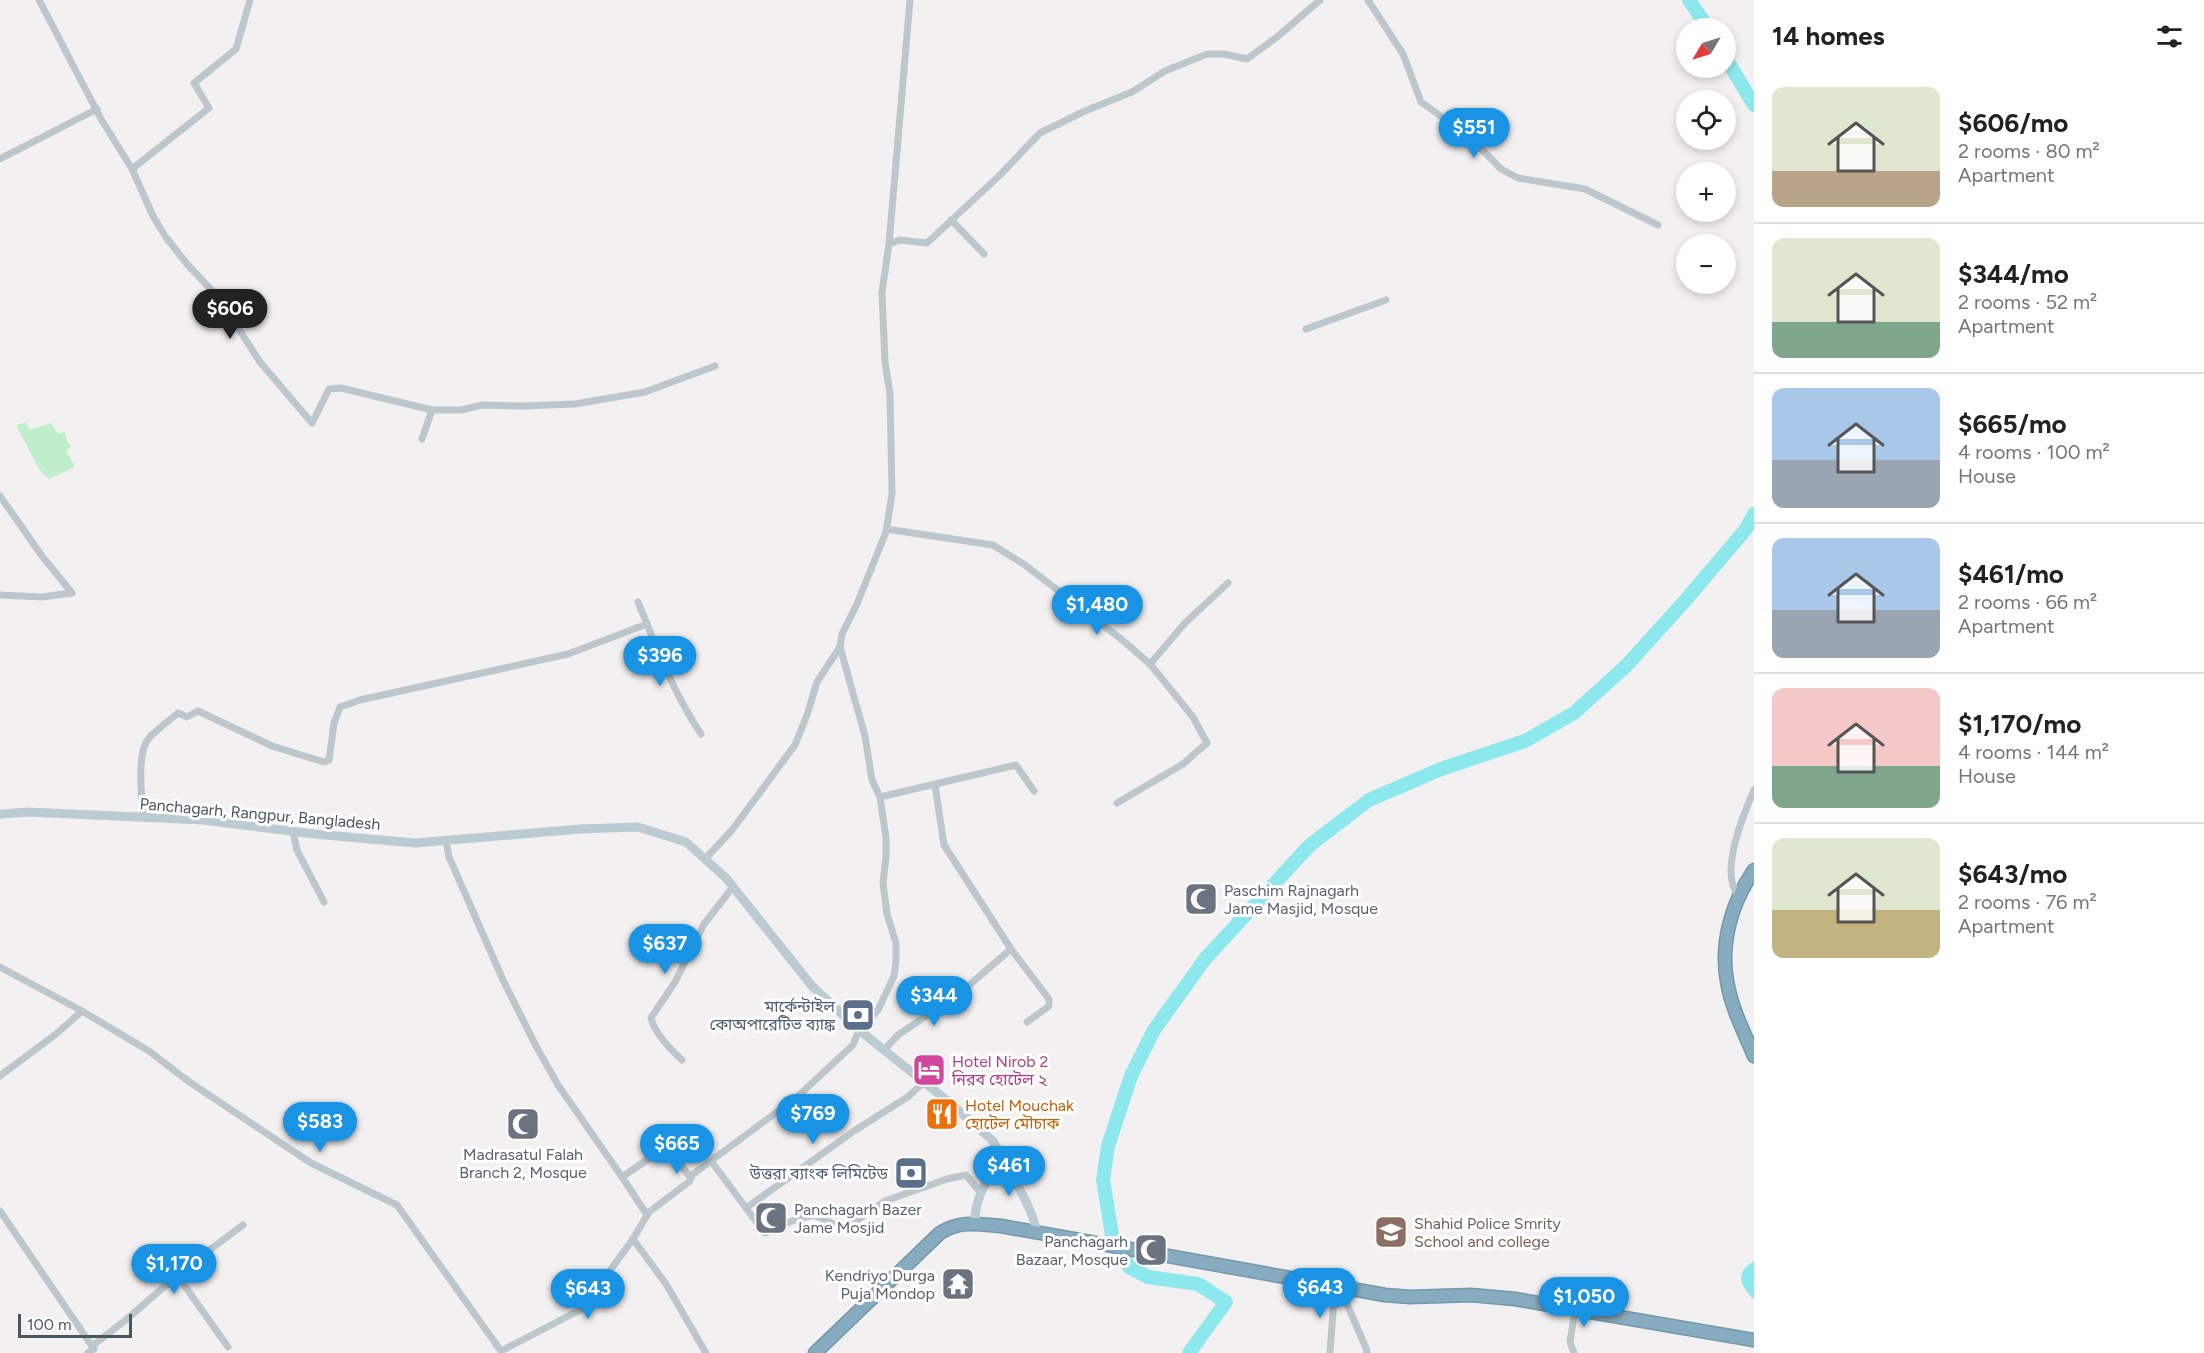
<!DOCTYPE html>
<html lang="en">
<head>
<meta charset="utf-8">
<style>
	body { margin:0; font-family:Figtree,"Noto Sans Bengali",sans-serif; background:#f2f2f2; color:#222; height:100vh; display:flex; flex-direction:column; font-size:22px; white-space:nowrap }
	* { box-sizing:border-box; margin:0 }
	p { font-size:20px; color:#767676 }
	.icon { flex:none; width:33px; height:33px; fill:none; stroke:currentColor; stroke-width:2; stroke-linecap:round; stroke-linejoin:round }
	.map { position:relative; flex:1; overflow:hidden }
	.drawer { display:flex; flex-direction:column; background:#fff; width:450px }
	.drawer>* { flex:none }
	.needle { width:39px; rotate:232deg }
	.controls { position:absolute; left:1676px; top:18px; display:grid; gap:12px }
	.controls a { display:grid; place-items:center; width:60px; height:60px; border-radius:50%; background:#fff; box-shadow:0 3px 9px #0003; font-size:30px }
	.scale { position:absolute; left:18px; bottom:15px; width:114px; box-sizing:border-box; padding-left:6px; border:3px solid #48575e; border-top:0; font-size:16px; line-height:21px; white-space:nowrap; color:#48575e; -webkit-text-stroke:4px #fff; paint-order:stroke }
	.price { position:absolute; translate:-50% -51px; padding:0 14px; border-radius:21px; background:#1993e4; color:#fff; font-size:20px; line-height:39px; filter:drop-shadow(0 2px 3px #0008) }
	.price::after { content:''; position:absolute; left:50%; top:36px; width:18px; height:14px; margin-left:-9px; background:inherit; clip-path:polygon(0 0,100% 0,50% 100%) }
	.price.current { background:#222; color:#fff }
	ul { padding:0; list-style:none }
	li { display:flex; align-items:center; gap:18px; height:150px; padding:0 18px }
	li+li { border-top:2px solid #e0e0e0 }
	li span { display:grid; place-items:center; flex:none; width:168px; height:120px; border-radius:12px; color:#555 }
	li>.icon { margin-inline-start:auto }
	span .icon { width:72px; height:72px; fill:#fffc; stroke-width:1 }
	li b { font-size:26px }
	h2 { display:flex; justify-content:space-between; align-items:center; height:72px; padding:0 18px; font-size:26px }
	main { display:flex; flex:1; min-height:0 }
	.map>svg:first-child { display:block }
	.green { fill:#bfefca }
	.water { fill:#8ce8ec }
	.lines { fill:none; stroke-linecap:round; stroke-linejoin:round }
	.river { stroke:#8ce8ec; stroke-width:14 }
	.highway-casing { stroke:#7397aa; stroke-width:15 }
	.street { stroke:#bcc7cd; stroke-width:7 }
	.secondary { stroke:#bccad2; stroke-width:9 }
	.highway { stroke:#88acbf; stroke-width:12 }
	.labels { text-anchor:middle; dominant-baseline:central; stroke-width:6; stroke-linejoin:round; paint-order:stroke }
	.street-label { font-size:16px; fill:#48575e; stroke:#fff }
	.worship-label { font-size:16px; fill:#5b616d; stroke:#fff; text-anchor:start }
	.service-label { font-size:16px; fill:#4e5e75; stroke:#fff; text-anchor:end }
	.hotel-label { font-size:16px; fill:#b23c85; stroke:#fff; text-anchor:start }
	.food-label { font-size:16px; fill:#c56008; stroke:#fff; text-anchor:start }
	.education-label { font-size:16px; fill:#785e54; stroke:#fff; text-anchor:start }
</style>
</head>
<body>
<main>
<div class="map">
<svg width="1754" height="1353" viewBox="0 0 1754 1353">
	<rect width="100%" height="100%" fill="#f3f0f1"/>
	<path class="green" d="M26,422L29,430L51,423L58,434L65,432L67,442L71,446L66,451L75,467L49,479L39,469L16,425Z"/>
	<path class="water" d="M1754,1261V1300C1741,1286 1733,1273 1754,1261Z"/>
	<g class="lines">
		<g class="river">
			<path d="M1689,0L1708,28"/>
			<path d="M1725,57L1754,105"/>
			<path d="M1189,1353L1226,1302L1198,1284L1148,1277L1129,1267L1112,1235L1103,1180L1108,1146L1131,1076L1154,1030L1205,959L1310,845L1369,800L1441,769L1525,741L1574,713L1626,666L1684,602L1746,529L1754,514"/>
		</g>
		<g class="highway-casing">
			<g id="highway">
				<path d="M1754,870C1732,902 1720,942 1727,981C1731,1007 1744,1032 1754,1056"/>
				<path d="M815,1353L940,1233C960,1220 978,1224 1001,1226L1385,1295L1410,1297L1471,1295L1515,1299L1754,1340"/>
			</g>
		</g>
		<g class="street">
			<path d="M39,0L101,119L132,169L153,216L165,236L187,264L218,297L260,362L312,423L329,389L341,388L432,410L422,439"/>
			<path d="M1368,0L1403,54L1421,102L1470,137L1501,169L1518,178L1585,189L1658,225"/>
			<path d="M0,159L97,109"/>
			<path d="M132,169L209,108L194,83L236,49L250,0"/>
			<path d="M951,220L984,254"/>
			<path d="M889,244L910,0"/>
			<path d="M1306,329L1386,300"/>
			<path d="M432,410H461L482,405L523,406L575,404L645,392L715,366"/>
			<path d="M0,496L42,556L72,593L42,597L0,595"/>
			<path d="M886,529L993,545L1025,565L1121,639L1150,664L1193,717L1207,743L1183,764L1117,803"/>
			<path d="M647,624C662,663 678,700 701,734"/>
			<path d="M1150,664L1185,623L1228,583"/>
			<path d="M880,797L872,780L865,736L840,647L842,634L857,604L886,532L892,494L890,394L885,362L882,292L889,244L900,240L927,243L999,176L1040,133L1085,111L1132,92L1165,71L1207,54H1224L1247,59L1277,37L1320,0"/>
			<path d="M143,817C142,799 136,752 149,738C157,729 169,721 178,713L187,717L198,711L272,746L324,762L329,760L334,723L340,707L360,700L568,654L647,624L638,602"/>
			<path d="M293,832L297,850L324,902"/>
			<path d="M446,840L449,857L503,980L536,1046L558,1085L622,1177"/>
			<path d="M706,858L732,830L795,745L807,715L817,682L840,647"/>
			<path d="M1739,896C1718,874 1744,813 1754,790"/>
			<path d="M1011,949L1049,999V1006L1027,1022"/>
			<path d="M0,967L82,1011L56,1034L0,1076"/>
			<path d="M82,1011L149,1051L188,1081L311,1163L397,1205L501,1351L582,1309L633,1239"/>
			<path d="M884,1050L898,1035L960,993L1011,949L944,845L935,785"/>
			<path d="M682,1060C670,1049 655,1034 651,1018L675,982L704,924L733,887"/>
			<path d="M711,1161L746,1208L854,1131L909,1096L924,1082"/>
			<path d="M746,1208L765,1233L794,1220L814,1215L845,1229L885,1201L947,1179L966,1175L980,1192"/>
			<path d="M0,1211L94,1349L88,1353"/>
			<path d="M647,1215L622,1177L666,1147L691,1178"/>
			<path d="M177,1275L228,1347"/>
			<path d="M1340,1288L1366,1348L1367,1353"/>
			<path d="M92,1346L127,1319L188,1266L243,1225"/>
			<path d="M1330,1352L1335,1287"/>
			<path d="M706,1353L666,1284L633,1239L649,1212L690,1181L692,1175L797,1097L853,1045L859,1030L878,1010L894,976L896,962V943L887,914L883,883L886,857V838L880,797L1016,765L1034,791"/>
			<path d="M1574,1353L1570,1342L1575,1309"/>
		</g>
		<g class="secondary">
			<path d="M0,814L28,812L203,820L314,834L415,843L580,829L638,827L686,842L726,878L812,986L859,1030L949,1102L993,1141L1001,1155C989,1177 974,1197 975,1224"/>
			<path d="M1001,1155C1014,1181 1031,1204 1037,1233"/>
		</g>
		<use href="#highway" class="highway"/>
	</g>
	<defs>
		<g id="mosque-square" transform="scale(1.725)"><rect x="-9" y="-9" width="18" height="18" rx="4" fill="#6b7280" stroke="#fff"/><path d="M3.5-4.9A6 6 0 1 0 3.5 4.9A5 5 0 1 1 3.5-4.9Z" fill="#fff"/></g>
		<g id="bank-square" transform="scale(1.725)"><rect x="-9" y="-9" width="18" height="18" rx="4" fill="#5c6f8a" stroke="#fff"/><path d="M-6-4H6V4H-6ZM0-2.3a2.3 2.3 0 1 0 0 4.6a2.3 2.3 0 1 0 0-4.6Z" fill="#fff"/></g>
		<g id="hotel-square" transform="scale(1.725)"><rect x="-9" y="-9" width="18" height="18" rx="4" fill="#d1479c" stroke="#fff"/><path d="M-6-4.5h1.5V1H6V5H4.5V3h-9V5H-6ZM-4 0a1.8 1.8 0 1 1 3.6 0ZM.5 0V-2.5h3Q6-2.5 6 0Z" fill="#fff"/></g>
		<g id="restaurant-square" transform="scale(1.725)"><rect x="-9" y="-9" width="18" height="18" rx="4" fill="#e8710a" stroke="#fff"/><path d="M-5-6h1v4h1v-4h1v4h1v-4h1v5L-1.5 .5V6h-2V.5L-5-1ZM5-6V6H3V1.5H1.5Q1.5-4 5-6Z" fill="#fff"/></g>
		<g id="university-square" transform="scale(1.725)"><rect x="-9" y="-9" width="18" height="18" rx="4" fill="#8d6e63" stroke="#fff"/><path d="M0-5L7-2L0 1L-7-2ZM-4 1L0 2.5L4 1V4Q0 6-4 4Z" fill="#fff"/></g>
		<g id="temple-square" transform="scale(1.725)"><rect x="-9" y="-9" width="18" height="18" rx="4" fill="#6b7280" stroke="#fff"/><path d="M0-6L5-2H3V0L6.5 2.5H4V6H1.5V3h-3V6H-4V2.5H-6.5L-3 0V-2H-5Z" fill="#fff"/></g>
	</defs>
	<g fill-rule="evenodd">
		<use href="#mosque-square" x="1201" y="899"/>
		<use href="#bank-square" x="858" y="1015"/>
		<use href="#hotel-square" x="929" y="1070"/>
		<use href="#restaurant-square" x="942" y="1114"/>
		<use href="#mosque-square" x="523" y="1124"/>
		<use href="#bank-square" x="911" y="1173"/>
		<use href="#mosque-square" x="771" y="1218"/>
		<use href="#university-square" x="1391" y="1232"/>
		<use href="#mosque-square" x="1151" y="1250"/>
		<use href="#temple-square" x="958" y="1284"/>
	</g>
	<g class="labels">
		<g class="street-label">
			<text transform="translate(260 814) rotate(5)">Panchagarh, Rangpur, Bangladesh</text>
		</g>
		<g class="worship-label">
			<text x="1224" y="890">Paschim Rajnagarh<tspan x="1224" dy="18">Jame Masjid, Mosque</tspan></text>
			<text x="523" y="1154" text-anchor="middle">Madrasatul Falah<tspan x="523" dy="18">Branch 2, Mosque</tspan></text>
			<text x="794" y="1209">Panchagarh Bazer<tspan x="794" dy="18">Jame Mosjid</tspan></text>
			<text x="1128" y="1241" text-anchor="end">Panchagarh<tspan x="1128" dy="18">Bazaar, Mosque</tspan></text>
			<text x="935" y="1275" text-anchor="end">Kendriyo Durga<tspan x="935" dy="18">Puja Mondop</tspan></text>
		</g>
		<g class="service-label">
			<text x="835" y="1006">মার্কেন্টাইল<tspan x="835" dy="18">কোঅপারেটিভ ব্যাঙ্ক</tspan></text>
			<text x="888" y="1173">উত্তরা ব্যাংক লিমিটেড</text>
		</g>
		<g class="hotel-label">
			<text x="952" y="1061">Hotel Nirob 2<tspan x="952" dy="18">নিরব হোটেল ২</tspan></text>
		</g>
		<g class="food-label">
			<text x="965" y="1105">Hotel Mouchak<tspan x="965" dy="18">হোটেল মৌচাক</tspan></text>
		</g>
		<g class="education-label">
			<text x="1414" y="1223">Shahid Police Smrity<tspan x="1414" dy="18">School and college</tspan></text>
		</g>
	</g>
</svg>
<div class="controls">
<a><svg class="needle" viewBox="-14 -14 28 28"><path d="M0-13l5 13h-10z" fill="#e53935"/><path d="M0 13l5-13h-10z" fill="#767676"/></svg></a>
<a><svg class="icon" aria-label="locate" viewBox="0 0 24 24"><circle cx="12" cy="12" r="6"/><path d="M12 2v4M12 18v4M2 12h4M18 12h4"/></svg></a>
<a>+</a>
<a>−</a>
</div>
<div class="scale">100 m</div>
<b class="price" style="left:1474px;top:159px">$551</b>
<b class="price current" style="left:230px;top:340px">$606</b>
<b class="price" style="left:1097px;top:636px">$1,480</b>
<b class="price" style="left:660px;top:687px">$396</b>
<b class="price" style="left:665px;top:975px">$637</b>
<b class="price" style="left:934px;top:1027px">$344</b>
<b class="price" style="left:813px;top:1145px">$769</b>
<b class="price" style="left:320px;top:1153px">$583</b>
<b class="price" style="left:677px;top:1175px">$665</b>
<b class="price" style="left:1009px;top:1197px">$461</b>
<b class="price" style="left:174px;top:1295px">$1,170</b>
<b class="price" style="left:1320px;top:1319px">$643</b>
<b class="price" style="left:588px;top:1320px">$643</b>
<b class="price" style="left:1584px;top:1328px">$1,050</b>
</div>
<section class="drawer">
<h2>14 homes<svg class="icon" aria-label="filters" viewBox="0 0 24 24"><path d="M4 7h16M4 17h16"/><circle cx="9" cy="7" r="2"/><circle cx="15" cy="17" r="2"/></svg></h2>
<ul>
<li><span style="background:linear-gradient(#dfe7d0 70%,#b9a48a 0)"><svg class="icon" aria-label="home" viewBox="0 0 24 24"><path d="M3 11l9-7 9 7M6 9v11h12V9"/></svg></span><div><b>$606/mo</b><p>2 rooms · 80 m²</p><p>Apartment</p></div></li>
<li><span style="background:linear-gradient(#dfe7d0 70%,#7fa58c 0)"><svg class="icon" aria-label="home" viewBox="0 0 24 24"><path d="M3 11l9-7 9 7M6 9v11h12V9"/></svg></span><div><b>$344/mo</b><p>2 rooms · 52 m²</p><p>Apartment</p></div></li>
<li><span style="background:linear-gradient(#a9c7e8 60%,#9aa5b1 0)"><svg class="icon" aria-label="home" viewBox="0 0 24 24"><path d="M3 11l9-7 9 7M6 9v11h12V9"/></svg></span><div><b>$665/mo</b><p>4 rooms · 100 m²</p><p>House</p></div></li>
<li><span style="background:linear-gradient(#a9c7e8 60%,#9aa5b1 0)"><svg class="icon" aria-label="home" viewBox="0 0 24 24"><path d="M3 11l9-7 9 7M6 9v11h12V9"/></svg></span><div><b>$461/mo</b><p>2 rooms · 66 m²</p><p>Apartment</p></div></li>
<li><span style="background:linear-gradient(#f6c9c9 65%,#7fa58c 0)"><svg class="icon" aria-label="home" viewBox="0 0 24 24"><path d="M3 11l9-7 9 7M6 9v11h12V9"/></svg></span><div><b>$1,170/mo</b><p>4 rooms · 144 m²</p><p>House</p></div></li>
<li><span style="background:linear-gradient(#dfe7d0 60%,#c2b280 0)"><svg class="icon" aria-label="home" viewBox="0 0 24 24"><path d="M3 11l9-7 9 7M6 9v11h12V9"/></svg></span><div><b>$643/mo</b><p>2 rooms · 76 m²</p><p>Apartment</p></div></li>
</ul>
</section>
</main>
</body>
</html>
